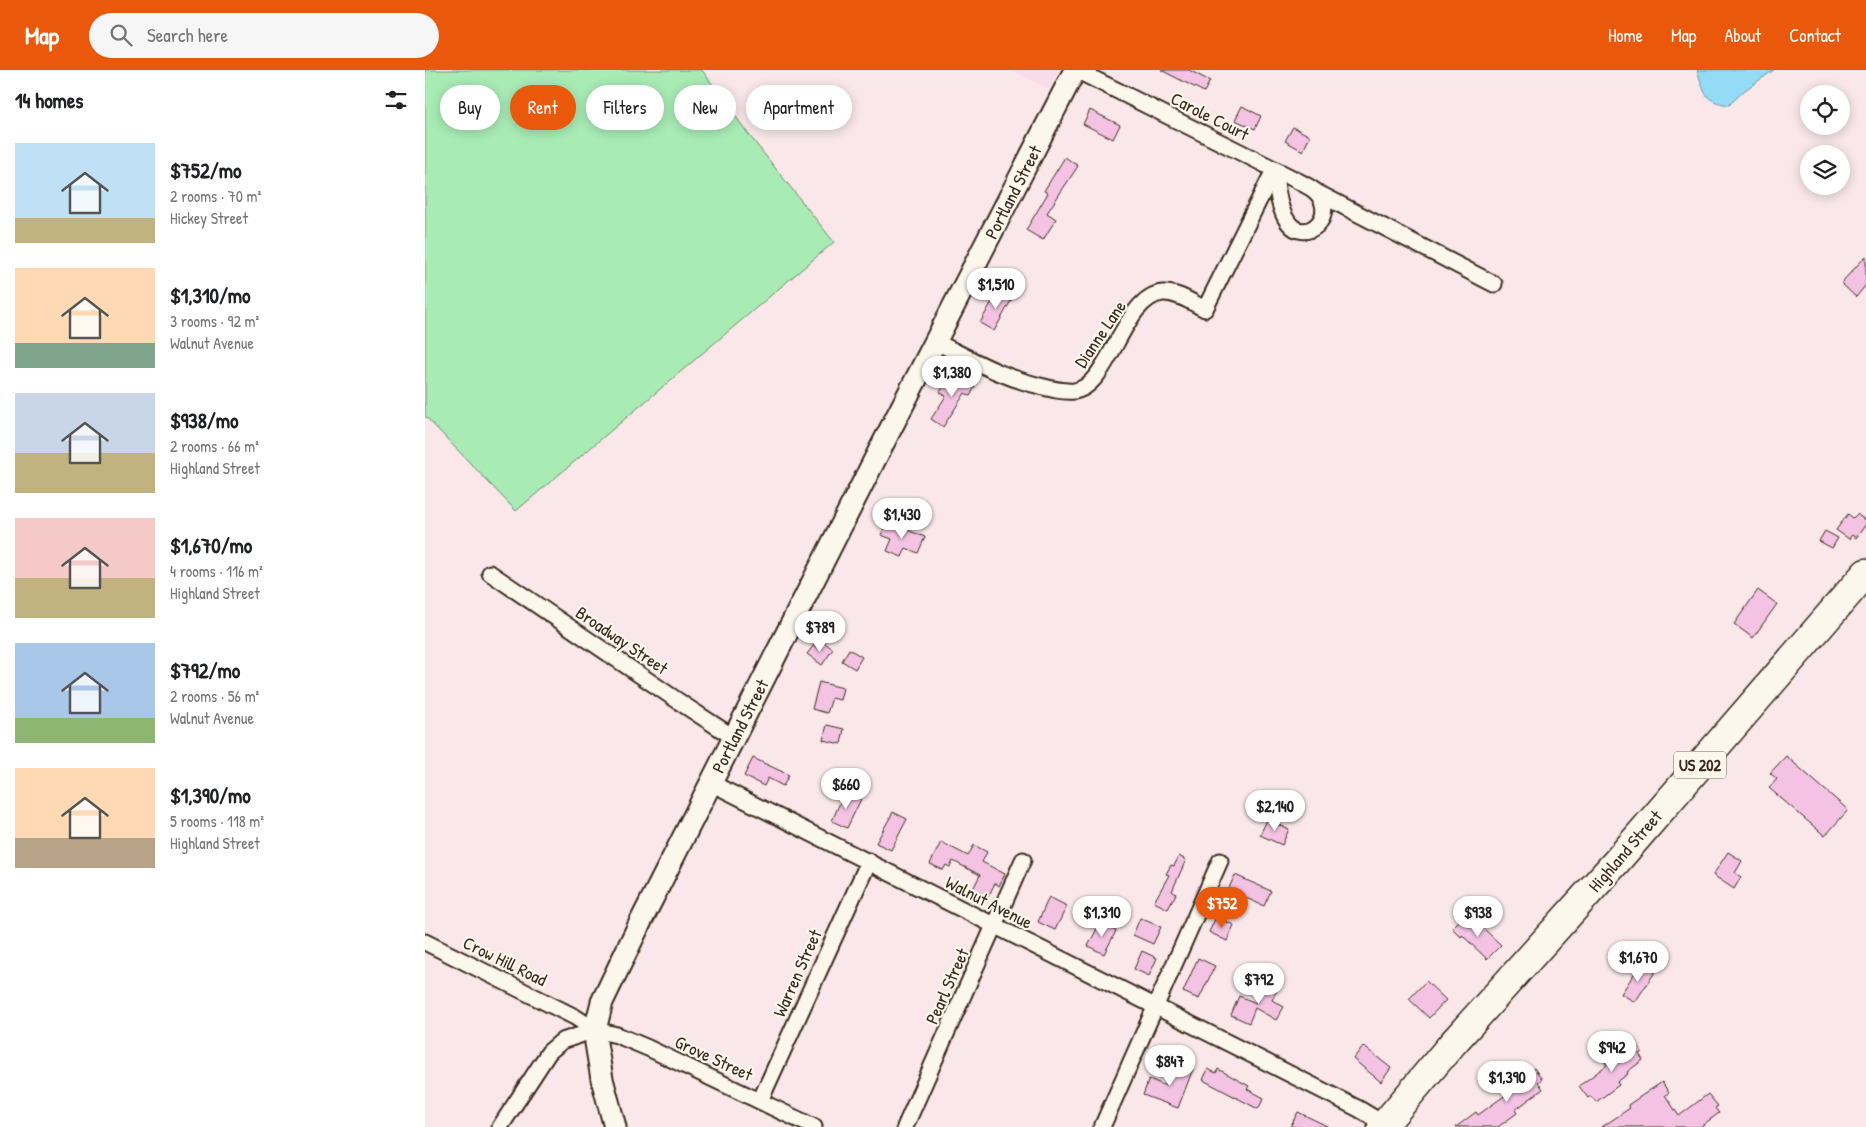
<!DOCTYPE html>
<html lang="en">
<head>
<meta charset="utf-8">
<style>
	body { margin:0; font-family:"Patrick Hand",sans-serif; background:#f6f6f6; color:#202124; height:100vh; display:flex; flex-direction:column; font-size:19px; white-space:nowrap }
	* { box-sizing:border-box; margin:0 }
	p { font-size:16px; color:#757577 }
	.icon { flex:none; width:28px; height:28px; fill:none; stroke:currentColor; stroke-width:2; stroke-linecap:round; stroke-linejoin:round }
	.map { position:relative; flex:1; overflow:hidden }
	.side { display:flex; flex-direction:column; background:#fff; width:425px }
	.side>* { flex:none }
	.banner { position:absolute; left:15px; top:15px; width:475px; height:45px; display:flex; gap:10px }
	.buttons { position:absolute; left:1375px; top:15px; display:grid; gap:10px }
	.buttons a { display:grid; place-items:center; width:50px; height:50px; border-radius:50%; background:#fff; box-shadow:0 2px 12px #0003; font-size:25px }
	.price { position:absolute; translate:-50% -42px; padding:0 11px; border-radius:18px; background:#fff; color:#222; font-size:16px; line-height:32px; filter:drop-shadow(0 1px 2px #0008) }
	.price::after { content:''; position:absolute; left:50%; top:30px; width:15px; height:11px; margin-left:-8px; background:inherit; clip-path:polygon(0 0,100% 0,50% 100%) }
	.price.on { background:#ea580c; color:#fff }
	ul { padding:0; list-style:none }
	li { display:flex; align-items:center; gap:15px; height:125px; padding:0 15px }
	li span { display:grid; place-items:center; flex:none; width:140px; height:100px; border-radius:0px; color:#555 }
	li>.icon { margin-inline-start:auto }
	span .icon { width:60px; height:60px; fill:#fffc; stroke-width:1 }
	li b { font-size:21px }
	h2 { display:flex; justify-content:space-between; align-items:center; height:60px; padding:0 15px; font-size:21px }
	.chip { padding:0 18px; border-radius:22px; background:#fff; box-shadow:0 2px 12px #0003; font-size:18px; line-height:45px }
	.chip.on { background:#ea580c; color:#fff }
	header { display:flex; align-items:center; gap:30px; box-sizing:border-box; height:70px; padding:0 25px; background:#ea580c; color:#fff }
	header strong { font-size:24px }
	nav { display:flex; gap:28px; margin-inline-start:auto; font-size:18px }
	.search { width:350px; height:45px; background:#f6f6f6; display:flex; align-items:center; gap:12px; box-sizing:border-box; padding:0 18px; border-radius:28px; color:#757577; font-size:19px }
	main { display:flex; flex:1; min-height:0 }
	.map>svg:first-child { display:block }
	.built { fill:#f8dce7 }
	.green { fill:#a8ebb5; stroke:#728a6a }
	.water { fill:#94dbf5; stroke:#70949f }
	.building { fill:#f4c3e3; stroke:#3b2a1e }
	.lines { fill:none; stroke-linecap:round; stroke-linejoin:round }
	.street-casing { stroke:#3b2a1e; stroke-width:19 }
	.secondary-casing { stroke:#3b2a1e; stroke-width:25 }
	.highway-casing { stroke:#3b2a1e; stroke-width:31 }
	.street { stroke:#fbf7ec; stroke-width:15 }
	.secondary { stroke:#fbf7ec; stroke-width:21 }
	.highway { stroke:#fbf7ec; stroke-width:28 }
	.labels { text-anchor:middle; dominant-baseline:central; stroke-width:4.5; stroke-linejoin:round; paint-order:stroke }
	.shield { fill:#fbf7ec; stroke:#75685c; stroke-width:1 }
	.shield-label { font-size:16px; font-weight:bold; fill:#3b2a1e }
	.street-label { font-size:18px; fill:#3b2a1e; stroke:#fbf7ec }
</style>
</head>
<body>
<header>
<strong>Map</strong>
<div class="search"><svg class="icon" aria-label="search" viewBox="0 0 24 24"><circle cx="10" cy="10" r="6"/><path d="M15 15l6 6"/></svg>Search here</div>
<nav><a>Home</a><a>Map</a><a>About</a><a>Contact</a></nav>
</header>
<main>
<section class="side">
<h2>14 homes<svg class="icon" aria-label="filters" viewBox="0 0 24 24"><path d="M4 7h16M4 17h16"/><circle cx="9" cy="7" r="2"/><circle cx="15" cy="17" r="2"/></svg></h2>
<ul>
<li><span style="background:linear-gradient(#bfe0f5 75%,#c2b280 0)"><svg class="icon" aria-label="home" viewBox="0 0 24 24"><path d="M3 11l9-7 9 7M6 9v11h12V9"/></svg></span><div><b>$752/mo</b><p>2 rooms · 70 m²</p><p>Hickey Street</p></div></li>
<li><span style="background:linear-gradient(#ffd9b3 75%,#7fa58c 0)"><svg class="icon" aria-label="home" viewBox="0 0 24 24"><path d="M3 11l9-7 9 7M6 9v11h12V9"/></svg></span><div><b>$1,310/mo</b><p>3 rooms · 92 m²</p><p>Walnut Avenue</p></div></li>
<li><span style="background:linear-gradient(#c9d6e8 60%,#c2b280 0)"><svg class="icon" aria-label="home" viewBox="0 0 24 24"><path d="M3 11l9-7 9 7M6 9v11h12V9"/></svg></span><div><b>$938/mo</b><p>2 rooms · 66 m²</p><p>Highland Street</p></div></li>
<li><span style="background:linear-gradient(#f6c9c9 60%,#c2b280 0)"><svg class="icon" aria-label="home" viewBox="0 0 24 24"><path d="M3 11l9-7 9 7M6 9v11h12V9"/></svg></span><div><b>$1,670/mo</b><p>4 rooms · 116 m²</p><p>Highland Street</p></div></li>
<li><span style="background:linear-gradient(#a9c7e8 75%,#8fb573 0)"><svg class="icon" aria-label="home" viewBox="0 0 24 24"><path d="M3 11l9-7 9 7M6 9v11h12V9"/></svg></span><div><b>$792/mo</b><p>2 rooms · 56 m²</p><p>Walnut Avenue</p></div></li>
<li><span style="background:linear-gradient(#ffd9b3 70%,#b9a48a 0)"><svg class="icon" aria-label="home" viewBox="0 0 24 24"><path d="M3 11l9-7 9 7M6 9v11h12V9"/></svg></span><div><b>$1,390/mo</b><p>5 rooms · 118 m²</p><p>Highland Street</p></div></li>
</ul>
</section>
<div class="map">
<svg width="1441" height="1057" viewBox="0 0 1441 1057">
	<rect width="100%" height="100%" fill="#f9e7e9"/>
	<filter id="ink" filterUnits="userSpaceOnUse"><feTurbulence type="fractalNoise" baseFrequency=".02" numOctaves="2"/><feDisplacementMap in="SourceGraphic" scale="10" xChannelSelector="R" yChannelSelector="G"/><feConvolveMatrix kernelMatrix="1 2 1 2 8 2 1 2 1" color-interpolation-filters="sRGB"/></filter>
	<g filter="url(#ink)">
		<path class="built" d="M586,0H634L624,19Z"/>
		<path class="green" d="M0,0H277L324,65L409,172L91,441L0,346Z"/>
		<path class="water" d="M1272,0H1349L1320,20L1304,35C1278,31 1280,23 1272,0Z"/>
		<g class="building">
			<path d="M736,0H764L785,11L779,22Z"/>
			<path d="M817,36L836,46L830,59L810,50Z"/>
			<path d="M665,40L695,55L688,69L658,54Z"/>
			<path d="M868,57L885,66L878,81L860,71Z"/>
			<path d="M640,87L653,96L622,143L631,149L618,170L601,160L623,123L619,121Z"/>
			<path d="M1441,186V215L1431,227L1416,213Z"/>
			<path d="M574,219L588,227L569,261L555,253Z"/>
			<path d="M527,303L550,317L545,326L540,323L518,357L506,349L521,326L515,322Z"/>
			<path d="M1423,444L1428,448L1432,444L1441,451V454L1431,468L1427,465L1424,469L1411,460Z"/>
			<path d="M462,452L500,467L493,483L481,478L477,487L462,481L467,469L456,465Z"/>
			<path d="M1400,461L1413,468L1407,478L1394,471Z"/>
			<path d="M1333,520L1352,534L1328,568L1309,554Z"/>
			<path d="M398,572L408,579L397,595L382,584L389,575L393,578Z"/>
			<path d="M424,579L437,587L430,599L417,591Z"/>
			<path d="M394,612L418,618L415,630L407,628L402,643L387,639Z"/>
			<path d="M402,655L419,659L416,674L398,670Z"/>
			<path d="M1361,686L1423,740L1400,766L1344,718L1352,709L1345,703Z"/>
			<path d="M328,688L364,705L358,716L343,708L339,716L319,706Z"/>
			<path d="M420,721L436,729L422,758L407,751Z"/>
			<path d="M468,742L482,749L466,780L451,773Z"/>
			<path d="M842,750L864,759L857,775L835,765Z"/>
			<path d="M516,772L543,786L549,775L562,782L557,792L580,804L574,816L570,813L563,827L548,819L555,805L528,791L525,797L521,795L518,800L505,794Z"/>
			<path d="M1303,782L1317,791L1310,803L1316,807L1309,819L1288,805Z"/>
			<path d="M754,786L761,790L747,821L751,824L743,839L729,832L744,805L741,804L746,795L749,796Z"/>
			<path d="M810,805L846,821L839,836L803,820Z"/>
			<path d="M624,827L642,836L630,860L613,852Z"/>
			<path d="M791,847L809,855L802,871L784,862Z"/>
			<path d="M715,848L736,857L728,874L708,865Z"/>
			<path d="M1036,849L1044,857L1047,854L1054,860L1057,857L1076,875L1062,889L1037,865L1036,867L1027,858Z"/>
			<path d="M675,853L691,861L679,884L663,876Z"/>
			<path d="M717,881L732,888L724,906L709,899Z"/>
			<path d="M773,888L790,896L774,929L758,922Z"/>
			<path d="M1216,893L1230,902L1210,932L1196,924Z"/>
			<path d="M1001,911L1021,930L1004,948L984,929Z"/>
			<path d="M841,912L853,918L847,930L859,937L851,950L830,938L824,953L806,945L814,926L831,933Z"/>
			<path d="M1210,971L1217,982L1214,984L1218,990L1202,1002L1203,1004L1192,1012L1194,1015L1171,1032L1166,1026L1163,1028L1154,1016L1182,995L1180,992Z"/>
			<path d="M938,976L966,998L956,1012L928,989Z"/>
			<path d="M751,993L768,999L753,1038L718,1025L724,1009L741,1016Z"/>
			<path d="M1109,998L1117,1009L1113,1012L1118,1019L1090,1040L1092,1043L1073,1057H1031L1051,1042L1053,1045L1082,1024L1079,1020Z"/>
			<path d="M783,999L791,1003L793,999L824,1016L822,1019L839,1028L833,1039L778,1010Z"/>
			<path d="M1237,1012L1244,1023L1240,1025L1254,1046L1283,1024L1293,1036L1290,1038L1294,1043L1275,1057H1177L1205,1038L1203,1035Z"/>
			<path d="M873,1042L904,1057H865Z"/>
		</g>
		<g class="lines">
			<g class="street-casing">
				<g id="street">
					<path d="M651,0L875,112C880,115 887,118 891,122C914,146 880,176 863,152C853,138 852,116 849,100"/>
					<path d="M891,122L1069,214"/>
					<path d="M511,272C546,289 576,307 615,316C626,319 637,322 649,321C685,317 698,226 738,223C752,222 768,233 780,239L849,100"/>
					<path d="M65,503L262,637L308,667"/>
					<path d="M286,713L851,997L934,1039L959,1054"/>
					<path d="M0,872L150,947L170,960L192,965L223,978L389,1057"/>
					<path d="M335,1031L444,791"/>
					<path d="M75,1057L124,982L137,971L170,960"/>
					<path d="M480,1057L598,790"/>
					<path d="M677,1057L795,791"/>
				</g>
			</g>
			<g class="secondary-casing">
				<path id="secondary" d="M190,1057L177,1009L171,973L170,960L177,932L216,851L448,393L650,0"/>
			</g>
			<g class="highway-casing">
				<path id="highway" d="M957,1057L1028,973L1192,791L1441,503"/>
			</g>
			<use href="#street" class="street"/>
			<use href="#secondary" class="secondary"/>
			<use href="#highway" class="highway"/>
		</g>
	</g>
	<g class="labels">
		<rect class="shield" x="1249" y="681.5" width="52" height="27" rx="4"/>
		<g class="shield-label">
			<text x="1275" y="695">US 202</text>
		</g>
		<g class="street-label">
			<text transform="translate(785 46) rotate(27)">Carole Court</text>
			<text transform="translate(588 122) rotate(-63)">Portland Street</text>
			<text transform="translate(675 264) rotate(-56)">Dianne Lane</text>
			<text transform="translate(197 570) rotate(34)">Broadway Street</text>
			<text transform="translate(315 656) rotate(-63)">Portland Street</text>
			<text transform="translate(1200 781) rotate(-49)">Highland Street</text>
			<text transform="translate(564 832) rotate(27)">Walnut Avenue</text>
			<text transform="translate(80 891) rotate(26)">Crow Hill Road</text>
			<text transform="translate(372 903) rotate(-66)">Warren Street</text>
			<text transform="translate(522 916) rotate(-66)">Pearl Street</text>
			<text transform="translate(289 988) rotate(25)">Grove Street</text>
		</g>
	</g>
</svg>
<div class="buttons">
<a><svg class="icon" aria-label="locate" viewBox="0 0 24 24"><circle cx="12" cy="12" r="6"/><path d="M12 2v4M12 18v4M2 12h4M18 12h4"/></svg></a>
<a><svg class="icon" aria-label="layers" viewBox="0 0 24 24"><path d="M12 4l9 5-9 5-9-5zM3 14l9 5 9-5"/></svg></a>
</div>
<b class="price" style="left:571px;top:240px">$1,510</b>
<b class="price" style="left:527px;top:328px">$1,380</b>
<b class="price" style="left:477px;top:470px">$1,430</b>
<b class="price" style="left:395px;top:583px">$789</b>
<b class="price" style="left:421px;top:740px">$660</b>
<b class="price" style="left:850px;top:762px">$2,140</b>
<b class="price on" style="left:797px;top:859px">$752</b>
<b class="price" style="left:677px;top:868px">$1,310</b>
<b class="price" style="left:1053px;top:868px">$938</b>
<b class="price" style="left:1213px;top:913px">$1,670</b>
<b class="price" style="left:834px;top:935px">$792</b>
<b class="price" style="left:1187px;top:1003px">$942</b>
<b class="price" style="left:745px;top:1017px">$847</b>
<b class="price" style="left:1082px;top:1033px">$1,390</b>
<div class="banner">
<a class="chip">Buy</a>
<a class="chip on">Rent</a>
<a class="chip">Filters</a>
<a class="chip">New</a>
<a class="chip">Apartment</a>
</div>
</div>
</main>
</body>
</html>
